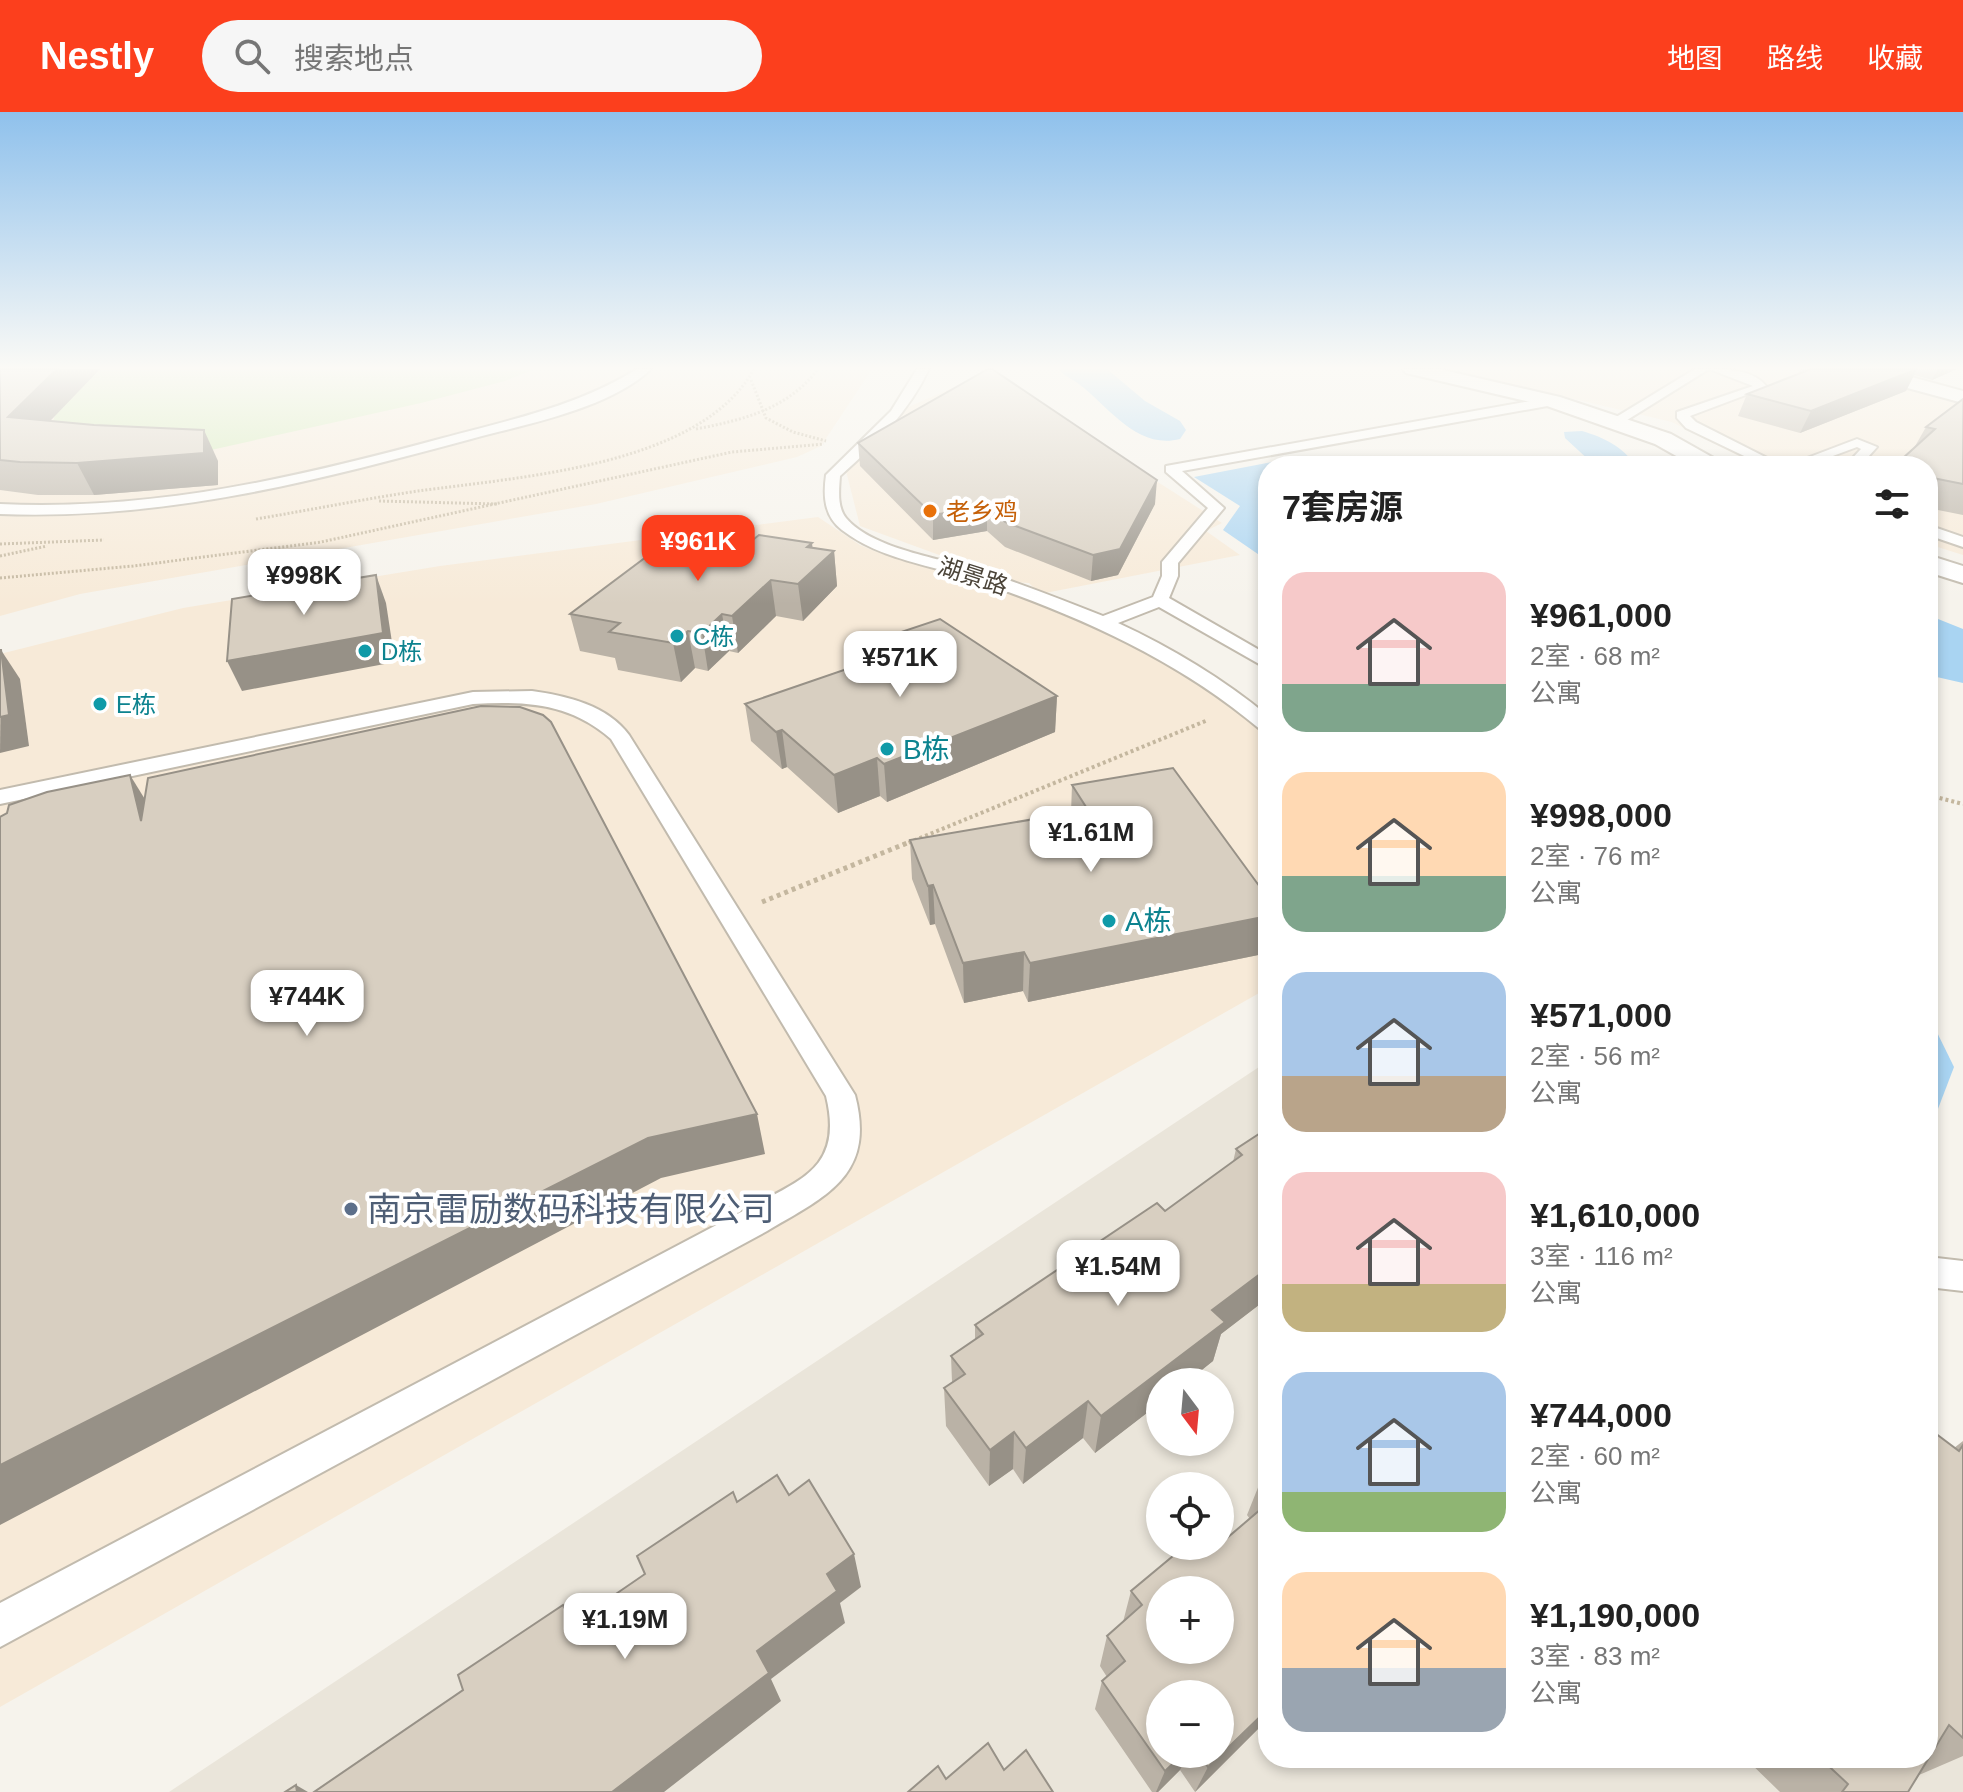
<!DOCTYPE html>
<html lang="zh">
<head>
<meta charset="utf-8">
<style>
	body { margin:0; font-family:Helvetica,"Noto Sans SC",sans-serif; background:#f6f6f6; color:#222; height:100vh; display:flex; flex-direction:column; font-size:30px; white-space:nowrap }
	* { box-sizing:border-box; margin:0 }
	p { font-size:26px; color:#767676 }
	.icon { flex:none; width:44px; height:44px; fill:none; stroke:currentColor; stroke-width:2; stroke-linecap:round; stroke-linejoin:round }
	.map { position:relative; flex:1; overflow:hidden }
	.details { position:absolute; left:1258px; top:344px; width:680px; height:1312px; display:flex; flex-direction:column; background:#fff; border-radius:32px; box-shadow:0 4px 12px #0003 }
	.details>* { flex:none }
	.needle { width:52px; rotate:164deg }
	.tools { position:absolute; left:1146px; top:1256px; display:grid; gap:16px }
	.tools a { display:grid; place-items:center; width:88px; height:88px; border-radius:50%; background:#fff; box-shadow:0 4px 12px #0003; font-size:40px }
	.price { position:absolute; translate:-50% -68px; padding:0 18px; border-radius:16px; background:#fff; color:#222; font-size:26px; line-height:52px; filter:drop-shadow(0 2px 4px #0008) }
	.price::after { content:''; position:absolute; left:50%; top:48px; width:24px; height:18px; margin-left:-12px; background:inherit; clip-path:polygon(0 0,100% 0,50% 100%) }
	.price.on { background:#fc3f1d; color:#fff }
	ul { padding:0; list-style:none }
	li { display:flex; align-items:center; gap:24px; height:200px; padding:0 24px }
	li span { display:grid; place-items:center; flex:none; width:224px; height:160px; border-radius:24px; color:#555 }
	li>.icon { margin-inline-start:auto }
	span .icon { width:96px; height:96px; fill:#fffc; stroke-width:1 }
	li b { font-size:34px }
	h2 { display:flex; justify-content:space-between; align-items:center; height:96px; padding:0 24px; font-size:34px }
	header { display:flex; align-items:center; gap:48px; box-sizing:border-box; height:112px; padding:0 40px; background:#fc3f1d; color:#fff }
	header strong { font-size:38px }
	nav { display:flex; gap:44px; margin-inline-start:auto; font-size:28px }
	.search { width:560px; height:72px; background:#f6f6f6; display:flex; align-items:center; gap:20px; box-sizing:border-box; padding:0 28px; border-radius:44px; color:#767676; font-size:30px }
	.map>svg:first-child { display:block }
	.residential { fill:#eae5da; fill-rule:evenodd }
	.commercial { fill:#f7ead8 }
	.green { fill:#d2eab5 }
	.water { fill:#a9d4f2 }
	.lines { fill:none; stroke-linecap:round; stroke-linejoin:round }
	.river { fill:#a9d4f2; fill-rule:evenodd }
	.lane-casing { stroke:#c2bbae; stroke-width:4 }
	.street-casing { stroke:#c2bbae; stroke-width:4 }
	.path-far2 { stroke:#c4b79f; stroke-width:3; stroke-dasharray:2 2; stroke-linecap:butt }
	.path-far1 { stroke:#c4b79f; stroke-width:4; stroke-dasharray:3 3; stroke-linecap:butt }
	.path { stroke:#c4b79f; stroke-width:5; stroke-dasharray:4 4; stroke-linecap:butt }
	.lane { fill:#fff; fill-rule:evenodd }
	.street { fill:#fff; fill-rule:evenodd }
	.wall { fill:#bab2a6; fill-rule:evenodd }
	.shaded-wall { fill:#979187 }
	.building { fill:#d8cfc1; stroke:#979187; stroke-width:2; fill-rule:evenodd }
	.food-dot { fill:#e8710a; stroke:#fff; stroke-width:3 }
	.culture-dot { fill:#0f9aa8; stroke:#fff; stroke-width:3 }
	.service-dot { fill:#5c6f8a; stroke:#fff; stroke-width:3 }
	.labels { text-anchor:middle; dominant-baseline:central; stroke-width:8; stroke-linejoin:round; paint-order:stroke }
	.far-food-label { font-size:24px; fill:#c56008; stroke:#fff; text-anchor:start }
	.far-street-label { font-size:24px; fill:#4b4439; stroke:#fff }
	.far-culture-label { font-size:24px; fill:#0d838f; stroke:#fff; text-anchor:start }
	.culture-label { font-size:28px; fill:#0d838f; stroke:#fff; text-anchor:start }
	.near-service-label { font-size:34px; fill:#4e5e75; stroke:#fff; text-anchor:start }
</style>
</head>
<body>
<header>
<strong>Nestly</strong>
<div class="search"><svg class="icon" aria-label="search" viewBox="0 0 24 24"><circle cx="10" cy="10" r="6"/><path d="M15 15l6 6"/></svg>搜索地点</div>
<nav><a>地图</a><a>路线</a><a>收藏</a></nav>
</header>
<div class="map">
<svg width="1963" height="1680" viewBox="0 0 1963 1680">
	<rect width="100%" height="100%" fill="#f6f3ec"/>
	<path class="residential" d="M1268,949V1646H1928L1963,1374V1680H169ZM1160,1270H1220V1330H1160ZM1160,1374H1220V1434H1160ZM1160,1478H1220V1538H1160ZM1160,1582H1220V1642H1160Z"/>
	<g class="commercial">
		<path d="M0,257H872L821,334L797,345L596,392L80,482L0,504Z"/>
		<path d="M1447,257H1831L1963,293V443L1928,432V354H1758L1672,310Z"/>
		<path d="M982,263H990L1222,411L1206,419L1240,443L1040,482L1029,471L1013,470L860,414L845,355L879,337L906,296Z"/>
		<path d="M818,405L860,433L882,442L977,468L1089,510L1165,549L1268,623V876L0,1595V542L183,496L440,454Z"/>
	</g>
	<path class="green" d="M99,257H535L505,269L421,291L202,340L53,310L55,302Z"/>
	<g class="water">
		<path d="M1582,319C1605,326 1622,334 1636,354H1590L1592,351L1565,326L1564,320Z"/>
		<path d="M1283,348L1293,354H1268V449L1223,418L1240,394L1194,365Z"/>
		<path d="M1928,503L1963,517V571L1928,563Z"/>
		<path d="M1928,902L1954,955L1928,1023Z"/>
	</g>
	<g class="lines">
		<path class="river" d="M1059,257H1107L1145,289L1180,309L1186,318L1180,327C1137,338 1109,295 1079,272C1071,266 1065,265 1059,257Z"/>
		<g class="lane-casing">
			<g id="lane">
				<path d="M637,257H651C609,297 526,312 471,327C311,370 167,408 0,402V392C155,399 295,366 443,326C510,308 578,294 637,257Z"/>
				<path d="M917,257H929C908,301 876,332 840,364C839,378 837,395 846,406C874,439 948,447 988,461C1027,474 1065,489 1103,504L1153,485L1162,464V450L1208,396L1166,360V354L1553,285L1559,289L1553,293L1182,359L1224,396L1178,451V464L1169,486L1268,543V557L1159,495L1118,511C1172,536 1222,566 1268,604V620L1261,618C1177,547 1081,505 978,469C932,453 881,448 842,418C824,404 823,384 826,363L891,299Z"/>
				<path d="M1695,257H1709L1619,313L1608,310Z"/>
				<path d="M1709,257C1729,257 1754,258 1767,275L1690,304L1696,310L1783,354H1765L1686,316L1677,306V300L1753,274Z"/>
				<path d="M1857,327L1877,335L1860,354H1845L1861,337L1857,335L1806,354H1786Z"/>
				<path d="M1928,413L1963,425V435L1928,423Z"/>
				<path d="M532,579C567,584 607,593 629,623L855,983C876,1063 827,1084 767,1119L0,1535V1491L743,1099C799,1068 844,1058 826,984L611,627C570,591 525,589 473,592L0,692V678L473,580Z"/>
				<path d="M1928,1145L1963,1149V1179L1928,1175Z"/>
			</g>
		</g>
		<g class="street-casing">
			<g id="street">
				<path d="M1403,257H1439L1560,285L1671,322L1719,349L1723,354H1694L1655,332L1547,294L1406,261Z"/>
				<path d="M1849,257H1882L1963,279V291L1852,261Z"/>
				<path d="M1928,443L1963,454V471L1928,460Z"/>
			</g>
		</g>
		<g class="path-far2">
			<path d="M751,268L766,306L793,320L826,329"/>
			<path d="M696,317C743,308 788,297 818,257"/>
			<path d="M379,389L497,392"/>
			<path d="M256,407C310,398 364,387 418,379C517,365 700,355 754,257"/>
			<path d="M0,432L104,428"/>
			<path d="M0,444L47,434"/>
			<path d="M0,466L133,454L321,430L732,340L824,332"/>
		</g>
		<g class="path-far1">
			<path d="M1928,683L1963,692"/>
			<path d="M903,733L1208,608"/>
		</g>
		<path class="path" d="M762,790L907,731"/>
		<use href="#lane" class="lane"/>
		<use href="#street" class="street"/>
	</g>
	<g class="wall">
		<path d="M0,257H100L50,309L218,349V373L94,383H38L0,378Z"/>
		<path d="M1800,257H1957L1932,268L1914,263L1906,279L1800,321L1738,304L1747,282L1798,262Z"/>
		<path d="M1963,287V403L1928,396V354H1899L1902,347L1914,336L1926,315Z"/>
		<path d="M858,331L1155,392L1118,463L1091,469L1005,435L987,419L933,428L860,354Z"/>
		<path d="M754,427L812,431V435L834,439L837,474L803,509L776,504L738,541L729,539L708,559L695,556L681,570L618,558L615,546L580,539L570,502Z"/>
		<path d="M865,532L1057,584L1055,620L887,690L880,684L838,701L787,655L782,657L751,629L745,592L866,550Z"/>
		<path d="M1072,673L1268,786V841L1028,890L1023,879L964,891L935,812L930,813L912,767L910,728L1071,701Z"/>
		<path d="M1268,1016V1186L1221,1222L1213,1249L1095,1341L1083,1326L1023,1372L1013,1357L989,1374L946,1314L944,1276L952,1270L951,1244L975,1228V1213L1165,1099L1233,1050L1236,1037Z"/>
		<path d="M1931,1318L1954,1336L1963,1329V1644L1919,1663L1908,1680H1780L1745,1646H1928V1321Z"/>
		<path d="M1268,1362V1626L1260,1615L1195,1680L1180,1658L1158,1680H1152L1095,1597L1102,1569L1107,1565L1100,1554L1107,1524L1123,1510L1131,1479L1220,1434L1250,1407L1247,1403L1261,1368ZM1220,1582V1642H1160Z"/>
	</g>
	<g class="shaded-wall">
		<path d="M57,257H100L25,335L8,305Z"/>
		<path d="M1917,257L1906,279L1800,321L1811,299Z"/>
		<path d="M1938,257H1957L1932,268Z"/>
		<path d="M204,318L218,349V373L94,383L77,351Z"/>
		<path d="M1157,368L1155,392L1118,463L1091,469L1093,443Z"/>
		<path d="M987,394V419L933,428V403Z"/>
		<path d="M812,431L815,457L834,439L837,474L803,509L798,472L807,435Z"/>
		<path d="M376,463L386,491L395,550L242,579L227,549Z"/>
		<path d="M771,468L776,504L738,541L732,504Z"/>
		<path d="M722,502L729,539L708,559L702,521Z"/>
		<path d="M688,519L695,556L681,570L673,531Z"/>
		<path d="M1,538L20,567L29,634L0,641Z"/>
		<path d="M1057,584L1055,620L887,690L884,652Z"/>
		<path d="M782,618L787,655L782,657L776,620Z"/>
		<path d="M877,646L880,684L838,701L834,663Z"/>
		<path d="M130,663L154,702L141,709Z"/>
		<path d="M933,773L935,812L930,813L928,774Z"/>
		<path d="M1268,804V841L1028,890L1030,851Z"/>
		<path d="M1024,840L1023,879L964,891L963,851Z"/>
		<path d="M757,1002L765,1042L661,1066L0,1413V1353L648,1026Z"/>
		<path d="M1268,1156V1186L1221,1222L1213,1249L1187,1270H1160V1291L1095,1341L1101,1304L1212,1198Z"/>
		<path d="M1088,1289L1083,1326L1023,1372L1026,1336Z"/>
		<path d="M1014,1320L1013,1357L989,1374L990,1338Z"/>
		<path d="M854,1442L861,1475L840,1491L845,1511L771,1567L781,1589L664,1680H612L757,1539L827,1462Z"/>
		<path d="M563,1493L586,1525L572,1512Z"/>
		<path d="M1268,1597V1602L1260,1615L1195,1680L1208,1655Z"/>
		<path d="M1183,1642H1188L1180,1658L1158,1680H1156L1165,1659Z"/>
		<path d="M296,1673L308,1680H297Z"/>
	</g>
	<g class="building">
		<path d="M0,257H57L8,305L94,313L204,318V341L77,351L20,350L0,348Z"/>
		<path d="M988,257H992L1157,368L1120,437L1093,443L1005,410L987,394L933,403L858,331Z"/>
		<path d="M1811,257H1917L1811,299L1747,282Z"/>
		<path d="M1963,287V372L1928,365L1930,362L1928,361V354H1918L1922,351L1902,347L1935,317L1926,315Z"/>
		<path d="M693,417L754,427L759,423L812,431L807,435L834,439L798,472L771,468L732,504L722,502L702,521L688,519L673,531L609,520L620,511L570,502L670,427L679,428Z"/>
		<path d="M376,463L383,521L227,549L232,487Z"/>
		<path d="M940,507L1057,584L884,652L877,646L834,663L782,618L776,620L745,592L882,545L865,532Z"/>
		<path d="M0,538H1L9,603L0,605Z"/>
		<path d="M481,594L520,595L543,603L551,610L757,1002L648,1026L0,1353V705L7,701L9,693L47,680L130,663L141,709L148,666Z"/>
		<path d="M1173,656L1268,786V804L1030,851L1024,840L963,851L933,773L928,774L910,728L1088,698L1072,673Z"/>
		<path d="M1268,1016V1156L1212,1198L1225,1210L1101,1304L1088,1289L1026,1336L1014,1320L990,1338L944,1276L965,1262L951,1244L983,1222L975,1213L1157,1091L1165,1099L1242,1043L1236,1037Z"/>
		<path d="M1931,1318L1959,1339L1963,1333V1626L1949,1613L1908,1680H1842L1848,1672L1820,1646H1928V1322Z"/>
		<path d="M1268,1362V1376L1261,1368Z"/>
		<path d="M777,1363L789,1383L809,1368L854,1442L827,1462L837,1479L757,1539L769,1561L612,1680H314L463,1578L458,1563L563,1493L572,1512L645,1462L637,1444L733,1380L737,1390Z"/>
		<path d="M1268,1391V1597L1208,1655L1199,1642H1220V1582H1160V1642H1183L1165,1659L1102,1569L1125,1549L1107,1524L1142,1493L1131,1479L1185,1434H1220V1432ZM1160,1478H1220V1538H1160Z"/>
		<path d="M988,1631L1004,1658L1026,1638L1053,1680H908L938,1654L946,1667Z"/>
		<path d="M296,1673L297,1680H285Z"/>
	</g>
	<linearGradient id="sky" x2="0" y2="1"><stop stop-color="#8fc1ec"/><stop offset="0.52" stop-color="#fbfaf6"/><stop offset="1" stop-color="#fbfaf6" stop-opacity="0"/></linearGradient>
	<rect width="1963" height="492" fill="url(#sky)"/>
	<circle class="food-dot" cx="930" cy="399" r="8"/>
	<g class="culture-dot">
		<circle cx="677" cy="524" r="8"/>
		<circle cx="365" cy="539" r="8"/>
		<circle cx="100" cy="592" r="8"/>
		<circle cx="887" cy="637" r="8"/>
		<circle cx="1109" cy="809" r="8"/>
	</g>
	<circle class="service-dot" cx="351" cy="1097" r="8"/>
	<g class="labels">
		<g class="far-food-label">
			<text x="946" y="399">老乡鸡</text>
		</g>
		<g class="far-street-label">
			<text transform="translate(973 464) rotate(18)">湖景路</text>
		</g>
		<g class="far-culture-label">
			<text x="693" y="524">C栋</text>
			<text x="381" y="539">D栋</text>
			<text x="116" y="592">E栋</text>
		</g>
		<g class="culture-label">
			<text x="903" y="637">B栋</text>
			<text x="1125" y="809">A栋</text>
		</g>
		<g class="near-service-label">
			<text x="367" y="1097">南京雷励数码科技有限公司</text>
		</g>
	</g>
</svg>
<div class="tools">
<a><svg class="needle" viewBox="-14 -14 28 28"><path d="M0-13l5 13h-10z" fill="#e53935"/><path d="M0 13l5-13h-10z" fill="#767676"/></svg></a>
<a><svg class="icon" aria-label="locate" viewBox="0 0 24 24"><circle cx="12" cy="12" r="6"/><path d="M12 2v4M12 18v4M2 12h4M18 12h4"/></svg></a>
<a>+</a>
<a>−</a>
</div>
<b class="price on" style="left:698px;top:471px">¥961K</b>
<b class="price" style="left:304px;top:505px">¥998K</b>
<b class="price" style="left:900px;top:587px">¥571K</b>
<b class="price" style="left:1091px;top:762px">¥1.61M</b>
<b class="price" style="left:307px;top:926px">¥744K</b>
<b class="price" style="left:1118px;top:1196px">¥1.54M</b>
<b class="price" style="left:625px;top:1549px">¥1.19M</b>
<section class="details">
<h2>7套房源<svg class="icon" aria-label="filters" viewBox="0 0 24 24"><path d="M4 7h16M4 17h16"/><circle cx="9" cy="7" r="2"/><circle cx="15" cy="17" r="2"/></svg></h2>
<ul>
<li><span style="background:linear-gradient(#f6c9c9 70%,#7fa58c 0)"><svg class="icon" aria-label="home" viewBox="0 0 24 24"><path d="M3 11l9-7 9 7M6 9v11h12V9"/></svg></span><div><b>¥961,000</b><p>2室 · 68 m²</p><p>公寓</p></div></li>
<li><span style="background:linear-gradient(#ffd9b3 65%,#7fa58c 0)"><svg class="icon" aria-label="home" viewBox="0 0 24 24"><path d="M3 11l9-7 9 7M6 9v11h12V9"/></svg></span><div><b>¥998,000</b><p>2室 · 76 m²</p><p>公寓</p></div></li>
<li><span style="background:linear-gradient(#a9c7e8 65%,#b9a48a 0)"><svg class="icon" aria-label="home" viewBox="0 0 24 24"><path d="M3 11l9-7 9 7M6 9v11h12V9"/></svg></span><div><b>¥571,000</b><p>2室 · 56 m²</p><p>公寓</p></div></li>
<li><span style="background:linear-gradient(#f6c9c9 70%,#c2b280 0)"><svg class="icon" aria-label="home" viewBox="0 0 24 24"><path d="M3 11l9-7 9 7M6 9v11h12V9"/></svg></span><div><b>¥1,610,000</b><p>3室 · 116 m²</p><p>公寓</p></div></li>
<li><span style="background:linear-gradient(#a9c7e8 75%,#8fb573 0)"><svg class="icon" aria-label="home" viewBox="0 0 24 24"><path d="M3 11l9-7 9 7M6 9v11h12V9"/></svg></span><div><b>¥744,000</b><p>2室 · 60 m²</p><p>公寓</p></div></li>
<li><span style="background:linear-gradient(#ffd9b3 60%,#9aa5b1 0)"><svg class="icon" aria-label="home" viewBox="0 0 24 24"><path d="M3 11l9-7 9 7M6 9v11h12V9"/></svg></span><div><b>¥1,190,000</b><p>3室 · 83 m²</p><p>公寓</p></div></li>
</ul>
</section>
</div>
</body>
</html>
